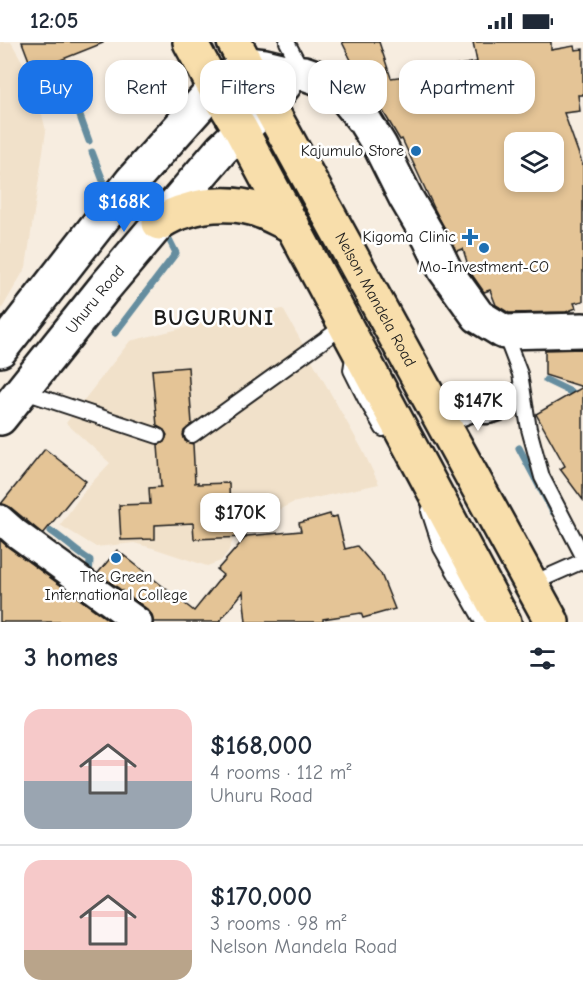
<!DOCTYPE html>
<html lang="en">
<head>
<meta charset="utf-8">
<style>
	body { margin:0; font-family:"Comic Neue",sans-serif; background:#f2f2f3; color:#1f2937; height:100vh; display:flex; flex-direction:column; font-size:22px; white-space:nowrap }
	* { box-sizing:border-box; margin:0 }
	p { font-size:20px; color:#747a83 }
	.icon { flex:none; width:33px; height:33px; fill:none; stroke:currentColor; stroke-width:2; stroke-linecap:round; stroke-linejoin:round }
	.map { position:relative; height:580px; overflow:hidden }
	.panel { display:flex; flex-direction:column; background:#fff; flex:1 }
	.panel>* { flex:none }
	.hud { position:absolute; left:18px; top:18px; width:548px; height:54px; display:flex; gap:12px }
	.tools { position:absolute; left:504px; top:90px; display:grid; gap:12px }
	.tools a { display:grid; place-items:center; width:60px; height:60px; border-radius:12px; background:#fff; box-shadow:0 3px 9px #0003; font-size:30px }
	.price { position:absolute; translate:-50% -51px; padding:0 14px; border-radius:12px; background:#fff; color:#222; font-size:20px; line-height:39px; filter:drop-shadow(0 2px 3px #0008) }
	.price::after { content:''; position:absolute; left:50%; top:36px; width:18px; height:14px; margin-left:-9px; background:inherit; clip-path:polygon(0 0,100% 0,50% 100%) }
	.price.active { background:#1a73e8; color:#fff }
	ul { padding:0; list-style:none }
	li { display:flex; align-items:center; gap:18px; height:150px; padding:0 24px }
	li+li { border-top:2px solid #e0e1e3 }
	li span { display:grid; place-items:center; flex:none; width:168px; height:120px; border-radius:18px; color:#555 }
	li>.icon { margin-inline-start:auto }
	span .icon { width:72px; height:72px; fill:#fffc; stroke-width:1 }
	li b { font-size:26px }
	h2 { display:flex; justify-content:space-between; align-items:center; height:72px; padding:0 24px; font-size:26px }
	.pill { padding:0 21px; border-radius:18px; background:#fff; box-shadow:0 3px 9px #0003; font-size:21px; line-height:54px }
	.pill.active { background:#1a73e8; color:#fff }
	.status { display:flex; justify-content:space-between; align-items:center; height:42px; padding:0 30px; background:#fff; direction:ltr }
	.status svg { height:16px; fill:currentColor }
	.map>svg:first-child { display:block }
	.built { fill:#f1e1ca }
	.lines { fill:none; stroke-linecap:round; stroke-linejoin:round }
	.stream { stroke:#658d9f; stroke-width:7 }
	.building { fill:#e4c496; stroke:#1c1c1c; stroke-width:1.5; fill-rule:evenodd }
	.lane-casing { stroke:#1c1c1c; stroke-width:18 }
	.street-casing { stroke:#1c1c1c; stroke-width:32 }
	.secondary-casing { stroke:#1c1c1c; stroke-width:38 }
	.primary-casing { stroke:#1c1c1c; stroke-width:38 }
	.lane { stroke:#fff; stroke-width:14 }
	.street { stroke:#fff; stroke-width:27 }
	.secondary { stroke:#fff; stroke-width:33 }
	.primary { stroke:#f8deab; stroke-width:33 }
	.poi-dot { fill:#1f6fb2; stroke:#fff; stroke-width:2 }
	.labels { text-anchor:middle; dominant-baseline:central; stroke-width:5; stroke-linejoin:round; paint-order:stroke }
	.poi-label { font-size:16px; fill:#1c1c1c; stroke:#fff; text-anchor:end }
	.street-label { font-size:16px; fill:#1c1c1c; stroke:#fff }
	.district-label { font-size:22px; font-weight:bold; letter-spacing:1.5px; fill:#1c1c1c; stroke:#fff }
</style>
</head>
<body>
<div class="status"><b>12:05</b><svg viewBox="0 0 49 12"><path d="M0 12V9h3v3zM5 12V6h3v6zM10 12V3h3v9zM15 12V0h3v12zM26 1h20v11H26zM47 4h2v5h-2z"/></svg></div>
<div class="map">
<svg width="583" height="580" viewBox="0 0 583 580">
	<rect width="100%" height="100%" fill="#f7ede0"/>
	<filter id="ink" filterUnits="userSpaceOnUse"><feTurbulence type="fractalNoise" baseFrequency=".0167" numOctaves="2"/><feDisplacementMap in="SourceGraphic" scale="12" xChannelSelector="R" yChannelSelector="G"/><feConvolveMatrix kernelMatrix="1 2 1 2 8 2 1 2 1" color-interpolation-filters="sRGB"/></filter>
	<g filter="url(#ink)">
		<g class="built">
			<path d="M0,0H11L34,40L46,89L26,225L0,270Z"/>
			<path d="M283,267L362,407L379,442L292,461L237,489L228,510L221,519L207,524L156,507L134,501L96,505L60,483L85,448L110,421L66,381L130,299L224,276Z"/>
		</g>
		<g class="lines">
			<g class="stream">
				<path d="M59,16L89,99"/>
				<path d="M92,110L108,152"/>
				<path d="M115,291L176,211L168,195"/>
				<path d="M546,338L577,353L583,359"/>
				<path d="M519,406L553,470"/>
				<path d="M51,489C65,498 76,510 90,518L89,535"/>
			</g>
		</g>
		<g class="building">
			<path d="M22,0H103V1L33,29Z"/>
			<path d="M342,0H379L391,36L422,32V30H436L435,27L477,20L473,0H551V8L574,4L575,8L583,7V53H578L580,69L564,71L583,124V259L574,261L576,266L566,270L509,271L496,263L490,248L484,250L470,230L463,207L456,209L435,168L402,97L400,98L364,37L361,38ZM514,100H554V140H514Z"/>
			<path d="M583,307V345L545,333V308Z"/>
			<path d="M188,325L192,382L184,389L183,393L185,399L189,401L193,402L195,441L198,440V442L229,441L230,479L247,494L301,489L299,481L330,472L331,476L337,474L345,507L357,504L381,532L395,567L363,576L361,571L323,577V580H246L243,550L219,580H153L152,573L147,567L98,531L117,508L194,569L223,533L217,528L246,495L194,497L193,481L155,483V497L121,498L119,463L150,462L149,446L161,445L158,403L164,400L167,393L164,388L157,384L152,328Z"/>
			<path d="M583,345V458L560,427L565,424L536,372Z"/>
			<path d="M45,407L86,439L43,492L10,465L1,462Z"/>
			<path d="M0,498L8,505L111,580H0Z"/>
		</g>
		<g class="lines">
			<g class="lane-casing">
				<g id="lane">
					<path d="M287,0L303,30"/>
					<path d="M504,290L520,332L529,387L542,435L583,514"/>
					<path d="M353,316L351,328L366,358L383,387"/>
					<path d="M22,349L158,394"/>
					<path d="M192,393L345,283"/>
					<path d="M429,469L441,506L483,580"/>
					<path d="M531,542L583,519"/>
				</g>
			</g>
			<g class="street-casing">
				<g id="street">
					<path d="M441,377L473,365C483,369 490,368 500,364"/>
					<path d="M0,477L17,492L138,580"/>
				</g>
			</g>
			<g class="secondary-casing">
				<g id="secondary">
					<path d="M0,308L132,139L215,46L247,22L265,24L294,31H304L321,37L347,57L364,78L380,104L406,156L430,197L445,228L478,274L504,290L583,288"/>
					<path id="s1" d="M0,376L105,245L159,181L222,107L269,62L285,42"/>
				</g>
			</g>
			<g class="primary-casing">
				<g id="primary">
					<path d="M190,0L215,46L241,88L504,580"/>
					<path id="s2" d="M234,0L552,580"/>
					<path d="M159,181C167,176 176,171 185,169C208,161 240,160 263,170C273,174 283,180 293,184"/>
				</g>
			</g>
			<use href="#lane" class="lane"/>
			<use href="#street" class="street"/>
			<use href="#secondary" class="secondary"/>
			<use href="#primary" class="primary"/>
		</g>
	</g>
	<g class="poi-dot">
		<circle cx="416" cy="109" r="6"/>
		<path d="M467 186h6v6h6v6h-6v6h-6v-6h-6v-6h6z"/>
		<circle cx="484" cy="206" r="6"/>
		<circle cx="116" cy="516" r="6"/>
	</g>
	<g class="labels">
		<g class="poi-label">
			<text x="404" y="109">Kajumulo Store</text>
			<text x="456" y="195">Kigoma Clinic</text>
			<text x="484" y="225" text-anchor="middle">Mo-Investment-CO</text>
			<text x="116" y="535" text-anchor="middle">The Green<tspan x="116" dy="18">International College</tspan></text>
		</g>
		<g class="street-label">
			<text stroke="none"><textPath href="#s1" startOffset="152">Uhuru Road</textPath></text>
			<text stroke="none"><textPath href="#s2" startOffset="294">Nelson Mandela Road</textPath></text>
		</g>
		<g class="district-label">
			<text x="214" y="276">BUGURUNI</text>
		</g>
	</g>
</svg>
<div class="tools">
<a><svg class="icon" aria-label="layers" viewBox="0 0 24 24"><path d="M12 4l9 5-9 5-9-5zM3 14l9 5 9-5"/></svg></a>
</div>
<b class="price active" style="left:124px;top:191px">$168K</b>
<b class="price" style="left:478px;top:390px">$147K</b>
<b class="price" style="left:240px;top:502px">$170K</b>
<div class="hud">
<a class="pill active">Buy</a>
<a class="pill">Rent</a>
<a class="pill">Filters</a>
<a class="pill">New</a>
<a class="pill">Apartment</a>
</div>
</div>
<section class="panel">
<h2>3 homes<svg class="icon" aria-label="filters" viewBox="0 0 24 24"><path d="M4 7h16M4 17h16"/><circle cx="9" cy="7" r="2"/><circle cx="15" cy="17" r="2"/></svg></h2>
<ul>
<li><span style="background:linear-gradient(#f6c9c9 60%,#9aa5b1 0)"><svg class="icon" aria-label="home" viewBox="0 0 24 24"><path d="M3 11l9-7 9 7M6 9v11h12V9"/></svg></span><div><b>$168,000</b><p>4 rooms · 112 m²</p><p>Uhuru Road</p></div></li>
<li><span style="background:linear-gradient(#f6c9c9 75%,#b9a48a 0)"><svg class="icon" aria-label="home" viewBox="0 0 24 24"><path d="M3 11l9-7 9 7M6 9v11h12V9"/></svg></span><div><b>$170,000</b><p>3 rooms · 98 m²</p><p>Nelson Mandela Road</p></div></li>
</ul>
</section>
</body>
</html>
